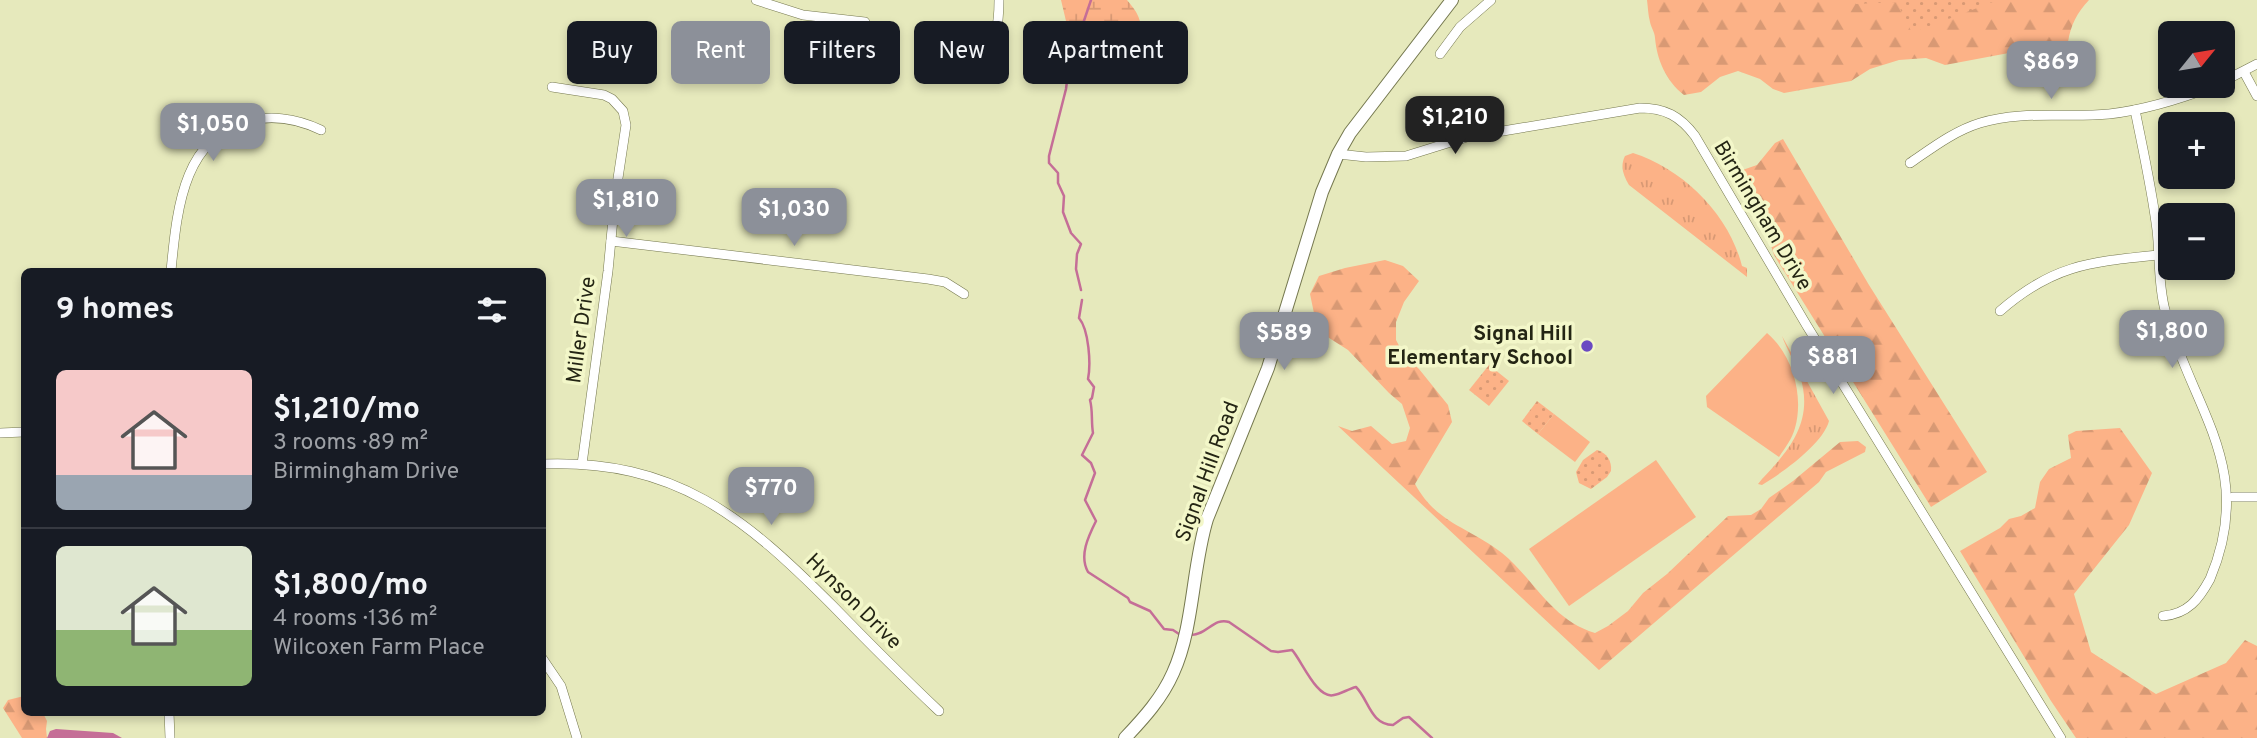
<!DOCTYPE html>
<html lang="en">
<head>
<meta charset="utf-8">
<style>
	body { margin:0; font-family:Overpass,sans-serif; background:#242831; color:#f1f3f6; height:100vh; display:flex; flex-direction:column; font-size:26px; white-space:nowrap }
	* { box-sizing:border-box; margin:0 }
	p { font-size:23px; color:#9ea1a6 }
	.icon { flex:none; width:38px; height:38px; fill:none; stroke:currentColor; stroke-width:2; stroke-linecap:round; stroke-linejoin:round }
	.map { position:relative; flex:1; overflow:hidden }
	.drawer { position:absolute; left:21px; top:268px; width:525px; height:448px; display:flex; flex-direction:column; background:#171b24; border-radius:10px; box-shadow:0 4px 10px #0003 }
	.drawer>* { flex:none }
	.top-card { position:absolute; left:567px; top:21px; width:665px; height:63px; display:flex; gap:14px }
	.needle { width:46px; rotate:60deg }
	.controls { position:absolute; left:2158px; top:21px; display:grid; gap:14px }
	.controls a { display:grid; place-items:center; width:77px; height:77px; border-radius:10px; background:#171b24; box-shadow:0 4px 10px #0003; font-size:35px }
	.price { position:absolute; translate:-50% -60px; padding:0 16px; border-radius:14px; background:#8c9099; color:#fff; font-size:23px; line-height:46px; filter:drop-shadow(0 2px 4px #0008) }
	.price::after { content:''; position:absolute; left:50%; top:42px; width:21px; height:16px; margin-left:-10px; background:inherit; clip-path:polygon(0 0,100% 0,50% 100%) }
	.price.active { background:#222; color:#fff }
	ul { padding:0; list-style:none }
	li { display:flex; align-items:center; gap:21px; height:175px; padding:0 35px }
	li+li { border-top:2px solid #363941 }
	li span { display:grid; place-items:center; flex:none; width:196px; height:140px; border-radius:10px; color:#555 }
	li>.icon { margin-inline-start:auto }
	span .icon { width:84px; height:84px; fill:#fffc; stroke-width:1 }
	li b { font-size:30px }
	h2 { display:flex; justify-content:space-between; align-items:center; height:84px; padding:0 35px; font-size:30px }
	.pill { padding:0 24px; border-radius:10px; background:#171b24; box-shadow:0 4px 10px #0003; font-size:24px; line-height:63px }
	.pill.active { background:#8c9099; color:#fff }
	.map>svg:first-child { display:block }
	.grass { fill:url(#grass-tufts) }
	.forest { fill:url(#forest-firs) }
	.wetland { fill:url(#wetland-marsh) }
	.park { fill:url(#park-dots) }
	.garden { fill:#fcb287 }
	.water { fill:#c56e97 }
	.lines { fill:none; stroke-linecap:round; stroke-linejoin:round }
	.stream { stroke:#c56e97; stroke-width:2.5 }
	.street-casing { stroke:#75784f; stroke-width:10 }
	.secondary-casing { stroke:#75784f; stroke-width:14 }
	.street { stroke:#fff; stroke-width:9 }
	.secondary { stroke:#fff; stroke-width:12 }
	.poi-dot { fill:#6a49c2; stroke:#f3f7c9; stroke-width:2.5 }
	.labels { text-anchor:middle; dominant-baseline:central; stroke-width:7; stroke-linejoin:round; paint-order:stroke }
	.street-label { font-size:21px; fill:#242514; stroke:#f3f7c9 }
	.poi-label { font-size:21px; font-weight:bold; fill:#242514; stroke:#f3f7c9; text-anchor:end }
</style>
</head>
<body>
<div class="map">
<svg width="2257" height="738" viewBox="0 0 2257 738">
	<defs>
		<pattern id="grass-tufts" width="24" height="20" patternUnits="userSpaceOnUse" patternTransform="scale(1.75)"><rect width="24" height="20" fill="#fcb287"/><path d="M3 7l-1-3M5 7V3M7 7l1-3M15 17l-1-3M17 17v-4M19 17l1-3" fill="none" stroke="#d89974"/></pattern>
		<pattern id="forest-firs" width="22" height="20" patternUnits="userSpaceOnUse" patternTransform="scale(1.75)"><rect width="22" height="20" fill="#fcb287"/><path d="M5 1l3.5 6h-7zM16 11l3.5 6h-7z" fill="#d89974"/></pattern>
		<pattern id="wetland-marsh" width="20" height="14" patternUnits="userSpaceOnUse" patternTransform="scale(1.75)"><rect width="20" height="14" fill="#fcb287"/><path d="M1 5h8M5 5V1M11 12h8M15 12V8" fill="none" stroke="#d89974"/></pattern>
		<pattern id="park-dots" width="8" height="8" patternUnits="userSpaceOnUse" patternTransform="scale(1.75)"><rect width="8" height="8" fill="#fcb287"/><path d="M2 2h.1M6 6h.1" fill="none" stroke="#d89974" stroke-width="1.8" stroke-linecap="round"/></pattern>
	</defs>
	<rect width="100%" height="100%" fill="#e6e9bc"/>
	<g class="grass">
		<path d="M1633,153C1683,169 1729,214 1742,266L1747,268V277L1629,185C1623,175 1620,166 1625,156Z"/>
		<path d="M1782,336L1829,421C1823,444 1782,473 1762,485L1758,484L1762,479C1791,449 1814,420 1800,376C1795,362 1787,350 1782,336Z"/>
	</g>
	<g class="forest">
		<path d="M1647,0H2089C2077,13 2071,24 2068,42L1945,65L1926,58L1899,60L1870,69L1851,81L1784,93L1773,89L1760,79L1738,71L1720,77L1701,92L1684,95C1666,81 1657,60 1655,38C1655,33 1651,27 1650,22C1648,15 1648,7 1647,0Z"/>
		<path d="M1783,139L1869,285L1987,472L1931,507L1774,255L1769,239L1728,175L1757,165L1775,143Z"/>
		<path d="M1385,260L1403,266L1419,281L1404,302L1396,322V340L1404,355L1419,369L1448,405L1452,422L1415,484C1437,524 1469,527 1502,553C1534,579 1551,620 1595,633L1608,626L1628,611L1643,593L1667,574L1728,516L1751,515L1761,509L1769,498L1793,481L1840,442L1858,441L1866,447L1865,452L1826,472L1819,482L1599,670L1338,426L1352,431L1371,426L1392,444L1406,441L1410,428L1402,404L1389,393L1348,350L1326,336L1305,329L1315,318L1310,294L1319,276L1345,268Z"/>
		<path d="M2120,428L2152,473L2129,525L2074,594L2091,652L2156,694L2226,663L2245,640L2257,646V738H2076L2051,701L1960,551L2000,528L2009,519L2021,516L2035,508L2040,482L2049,469L2071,458L2068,435L2076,431Z"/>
		<path d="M24,696V712L43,713L47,721L46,729L47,738H22L3,708L8,700Z"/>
	</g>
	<path class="wetland" d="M1061,0H1127C1136,11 1143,19 1139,33L1124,38L1099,34L1083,27L1071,25L1066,21Z"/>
	<g class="park">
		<path d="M1854,0H1998L1912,33L1897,2L1856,4Z"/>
		<path d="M1489,365L1509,381L1489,406L1469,390Z"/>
		<path d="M1537,401L1554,414L1538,434L1522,421Z"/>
		<path d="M1597,450C1607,453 1612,461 1611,471L1607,477L1591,489L1579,483L1576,472L1583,460Z"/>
	</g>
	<g class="garden">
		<path d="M1767,333C1793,355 1804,396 1795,428C1792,439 1785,448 1779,457L1707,407L1706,396Z"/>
		<path d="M1554,414L1590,442L1575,462L1538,434Z"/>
		<path d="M1656,460L1696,517L1569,606L1529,549Z"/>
	</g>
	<path class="water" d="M56,729L113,733L122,738H47L50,731Z"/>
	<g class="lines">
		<g class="stream">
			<path d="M1081,290L1076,269L1077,254L1081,244L1071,233L1063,212L1064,196L1058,183V173L1049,163V156L1066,89L1069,65L1091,0"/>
			<path d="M1082,300L1079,318C1089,330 1091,364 1088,379L1094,387L1092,398L1090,400C1093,411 1091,421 1093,433L1082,455L1091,463L1095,473L1085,500L1096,521C1088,537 1079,556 1088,572L1128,598L1130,602L1150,611L1164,629L1173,630L1179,634"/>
			<path d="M1191,635C1207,635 1214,617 1229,622L1271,651L1278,652L1292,650C1301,659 1317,700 1334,695C1341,694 1348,689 1356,687C1369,700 1370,724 1393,725L1403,718L1409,717L1432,738"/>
		</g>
		<g class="street-casing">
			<g id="street">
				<path d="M756,0L803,15L865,22"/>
				<path d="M1440,54L1460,27L1491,0"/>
				<path d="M979,65C996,48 999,23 999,0"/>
				<path d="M2244,72L2257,96"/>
				<path d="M2222,82L2257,64"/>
				<path d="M552,87L604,95L612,99L623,111L626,125L615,198L608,271L582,464"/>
				<path d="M2135,110C2143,150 2152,190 2157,230C2160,256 2158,284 2165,310C2192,409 2257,468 2210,579C2199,599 2188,614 2163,616"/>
				<path d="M1338,154L1366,157L1406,156L1467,137L1640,108C1665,108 1680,116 1695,136L1807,326L2061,738"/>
				<path d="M1910,163C1932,148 1954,131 1980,123C2021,110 2067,118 2109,114C2145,110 2180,99 2214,86"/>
				<path d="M611,241L928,279L945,282L964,294"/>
				<path d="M171,271C174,240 177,204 189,175C212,119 269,105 321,130"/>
				<path d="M2000,311C2054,264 2091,262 2159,255"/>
				<path d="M0,433L24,432"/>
				<path d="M542,464C676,459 744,517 833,606C868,642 903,677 939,711"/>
				<path d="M2233,497H2257"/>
				<path d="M542,658L561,686L577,738"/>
				<path d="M169,712L170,738"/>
			</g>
		</g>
		<g class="secondary-casing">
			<path id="secondary" d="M1125,738C1144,718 1162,698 1173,673C1194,627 1192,568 1207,519L1268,368L1322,192L1338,154L1350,133L1452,0"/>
		</g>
		<use href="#street" class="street"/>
		<use href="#secondary" class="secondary"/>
	</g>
	<circle class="poi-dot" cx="1587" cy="346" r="7"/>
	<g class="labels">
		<g class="street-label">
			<text transform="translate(1762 216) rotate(59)">Birmingham Drive</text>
			<text transform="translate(582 330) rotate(-82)">Miller Drive</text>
			<text transform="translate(1208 472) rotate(-70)">Signal Hill Road</text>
			<text transform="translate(853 602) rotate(45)">Hynson Drive</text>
		</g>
		<g class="poi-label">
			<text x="1573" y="334">Signal Hill<tspan x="1573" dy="24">Elementary School</tspan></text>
		</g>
	</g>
</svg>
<div class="controls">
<a><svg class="needle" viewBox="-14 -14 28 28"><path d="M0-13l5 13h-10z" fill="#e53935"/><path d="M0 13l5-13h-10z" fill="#9ea1a6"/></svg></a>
<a>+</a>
<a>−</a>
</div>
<b class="price" style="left:2051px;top:101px">$869</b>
<b class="price active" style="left:1455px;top:156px">$1,210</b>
<b class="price" style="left:213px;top:163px">$1,050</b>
<b class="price" style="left:626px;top:239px">$1,810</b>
<b class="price" style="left:794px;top:248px">$1,030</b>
<b class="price" style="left:2172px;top:370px">$1,800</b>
<b class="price" style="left:1284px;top:372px">$589</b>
<b class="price" style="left:1833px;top:396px">$881</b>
<b class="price" style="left:771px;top:527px">$770</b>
<div class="top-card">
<a class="pill">Buy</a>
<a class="pill active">Rent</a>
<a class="pill">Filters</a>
<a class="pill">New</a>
<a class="pill">Apartment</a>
</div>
<section class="drawer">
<h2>9 homes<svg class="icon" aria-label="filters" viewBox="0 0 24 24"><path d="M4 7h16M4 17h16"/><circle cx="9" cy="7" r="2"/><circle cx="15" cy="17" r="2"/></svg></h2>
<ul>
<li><span style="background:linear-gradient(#f6c9c9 75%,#9aa5b1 0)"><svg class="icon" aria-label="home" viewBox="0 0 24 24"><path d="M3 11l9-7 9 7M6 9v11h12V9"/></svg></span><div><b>$1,210/mo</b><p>3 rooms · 89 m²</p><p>Birmingham Drive</p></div></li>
<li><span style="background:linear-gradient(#dfe7d0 60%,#8fb573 0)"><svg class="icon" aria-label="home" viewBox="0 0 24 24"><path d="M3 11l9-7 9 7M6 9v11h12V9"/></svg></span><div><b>$1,800/mo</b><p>4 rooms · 136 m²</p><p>Wilcoxen Farm Place</p></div></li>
</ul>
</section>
</div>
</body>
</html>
